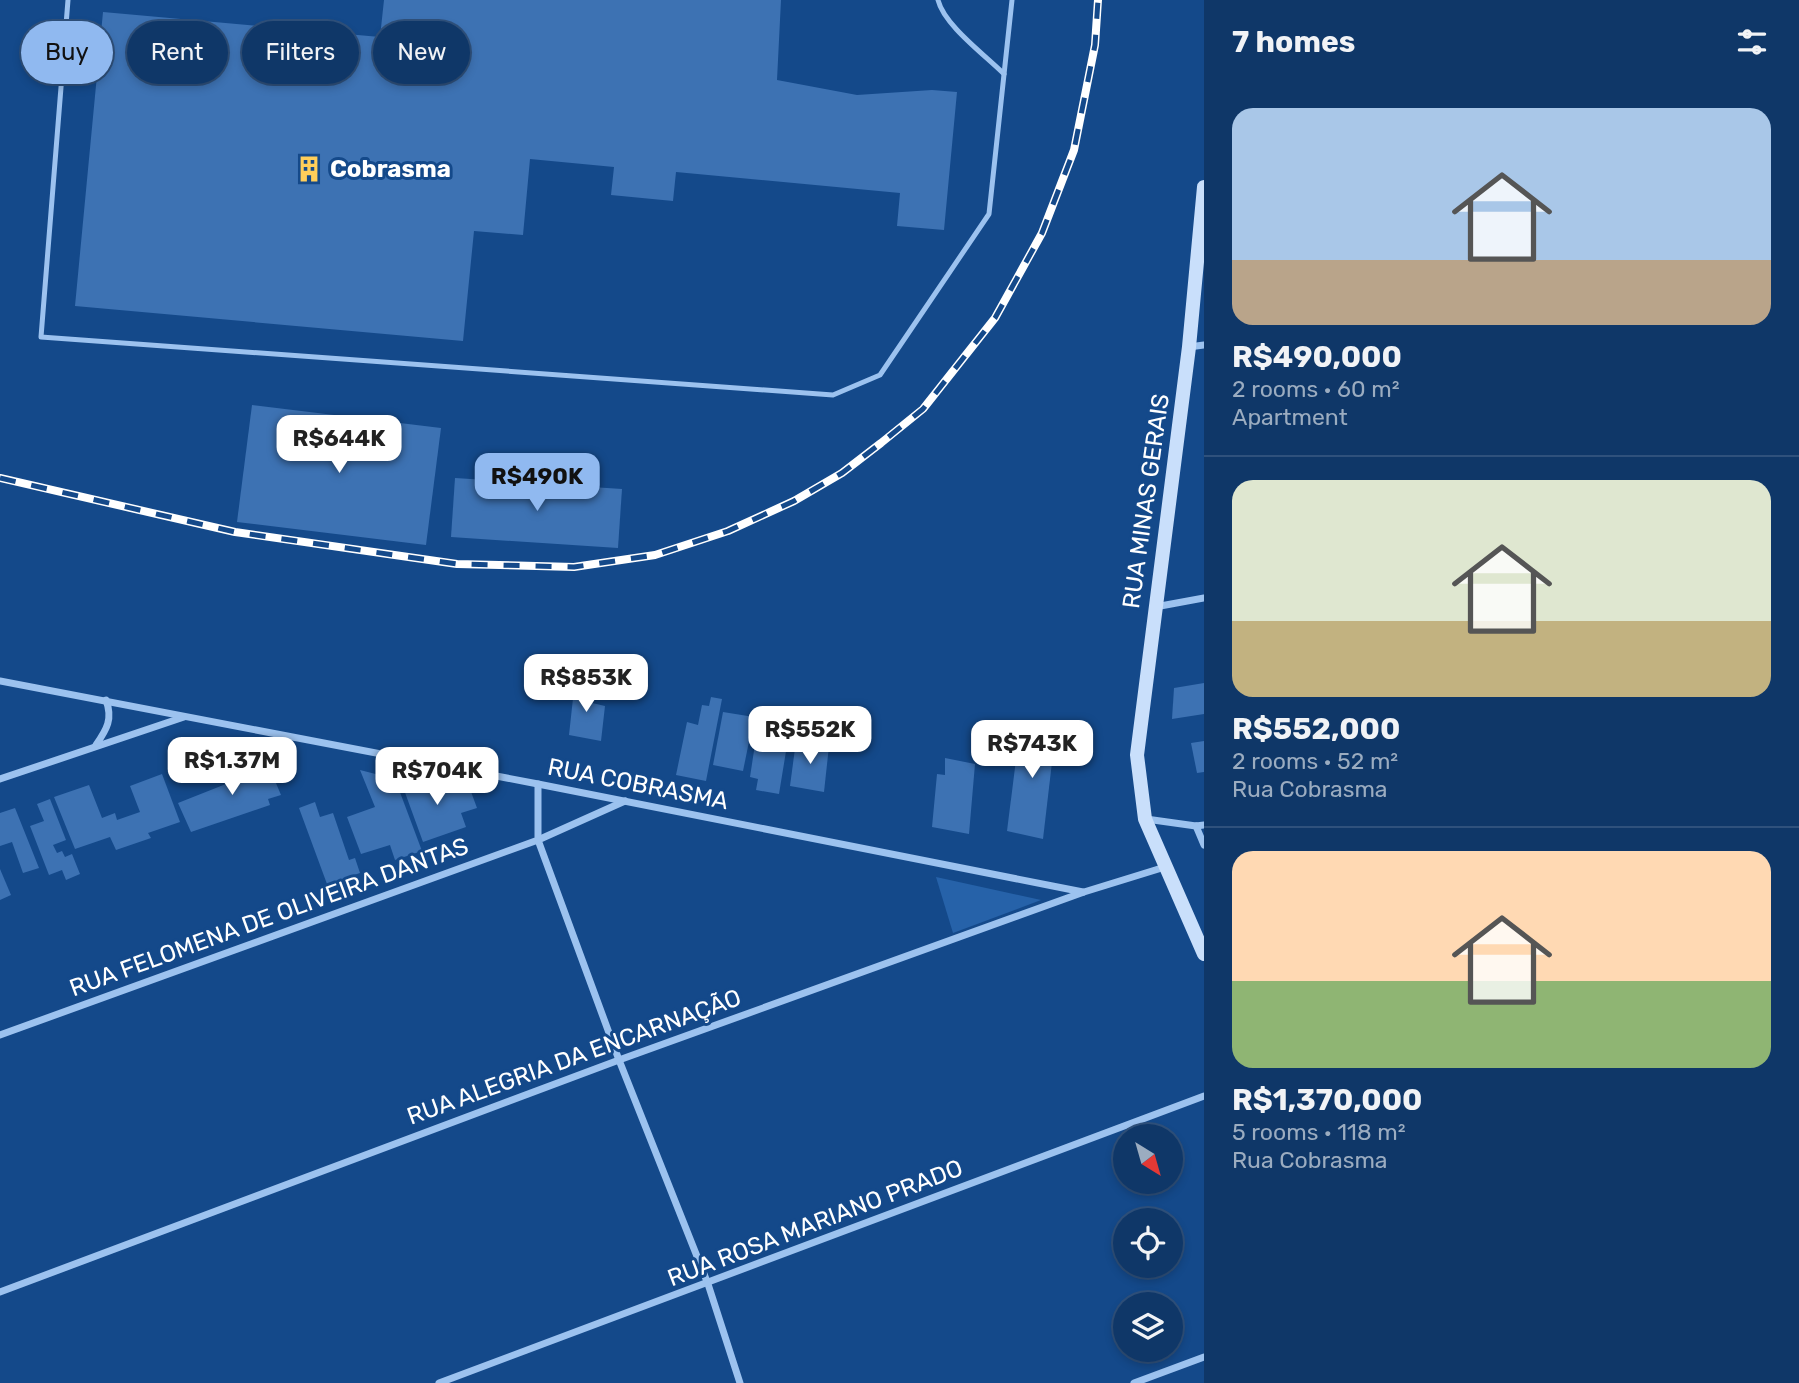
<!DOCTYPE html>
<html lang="en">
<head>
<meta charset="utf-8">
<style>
	body { margin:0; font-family:Rubik,sans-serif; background:#183f6e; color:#f1f3f6; height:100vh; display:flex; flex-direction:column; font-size:26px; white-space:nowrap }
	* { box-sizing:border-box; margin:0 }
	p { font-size:23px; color:#9bacc0 }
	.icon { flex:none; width:38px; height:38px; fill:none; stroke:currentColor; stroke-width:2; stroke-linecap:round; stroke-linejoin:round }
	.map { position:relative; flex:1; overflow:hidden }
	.details { display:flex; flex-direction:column; background:#0f3768; width:595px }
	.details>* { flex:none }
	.hud { position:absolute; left:21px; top:21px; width:665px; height:63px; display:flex; gap:14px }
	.needle { width:46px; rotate:143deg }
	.fabs { position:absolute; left:1113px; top:1124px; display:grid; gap:14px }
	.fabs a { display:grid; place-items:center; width:70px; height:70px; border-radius:50%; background:#0f3768; box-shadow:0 4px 10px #0003,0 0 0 2px #2f517c; font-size:35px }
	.price { position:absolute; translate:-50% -60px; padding:0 16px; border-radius:14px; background:#fff; color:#222; font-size:23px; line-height:46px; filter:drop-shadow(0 2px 4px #0008) }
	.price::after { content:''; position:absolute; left:50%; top:42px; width:21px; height:16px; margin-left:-10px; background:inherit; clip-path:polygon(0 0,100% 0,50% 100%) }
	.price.selected { background:#90b9f0; color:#111 }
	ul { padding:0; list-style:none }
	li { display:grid; align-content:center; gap:14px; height:371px; padding:0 28px }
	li+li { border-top:2px solid #2f517c }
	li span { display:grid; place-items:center; height:217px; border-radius:21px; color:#555 }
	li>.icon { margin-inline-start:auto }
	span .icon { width:126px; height:126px; fill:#fffc; stroke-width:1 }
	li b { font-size:30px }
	h2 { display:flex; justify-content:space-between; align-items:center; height:84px; padding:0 28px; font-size:30px }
	.pill { padding:0 24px; border-radius:32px; background:#0f3768; box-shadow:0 4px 10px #0003,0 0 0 2px #2f517c; font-size:24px; line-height:63px }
	.pill.selected { background:#90b9f0; color:#111 }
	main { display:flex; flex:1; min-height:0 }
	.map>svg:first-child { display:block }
	.green { fill:#2662a9 }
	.building { fill:#3d72b3 }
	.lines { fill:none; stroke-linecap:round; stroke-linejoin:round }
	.lane { stroke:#9cc2ef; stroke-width:5 }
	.street { stroke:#9cc2ef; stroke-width:7 }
	.secondary { stroke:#c9dffb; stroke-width:14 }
	.rail-casing { stroke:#fff; stroke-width:8 }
	.rail { stroke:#14498a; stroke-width:5; stroke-dasharray:16; stroke-linecap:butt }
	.labels { text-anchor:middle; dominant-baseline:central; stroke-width:6; stroke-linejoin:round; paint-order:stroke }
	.poi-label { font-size:24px; font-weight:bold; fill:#fff; stroke:#14498a; text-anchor:start }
	.street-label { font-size:24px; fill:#fff; stroke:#14498a }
</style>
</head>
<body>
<main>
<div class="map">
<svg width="1204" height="1383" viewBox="0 0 1204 1383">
	<rect width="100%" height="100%" fill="#14498a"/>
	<path class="green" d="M936,877L1041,900L953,933Z"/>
	<g class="building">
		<path d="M384,0H781L777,80L857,95L932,90L957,92L944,230L897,226L900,193L676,172L673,201L611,195L614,167L530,159L523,235L474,231L463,341L75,306L103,12L380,37Z"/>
		<path d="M252,405L441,428L426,545L237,522Z"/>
		<path d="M455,478L622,489L618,548L451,537Z"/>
		<path d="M575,680L591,683L588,702L605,706L601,741L569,735Z"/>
		<path d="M1204,683V714L1172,719L1174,688Z"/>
		<path d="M711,697L722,699L706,781L676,775L687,722L698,725L702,705L709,706Z"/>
		<path d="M723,712L754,717L743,771L713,765Z"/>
		<path d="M1021,720L1056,728L1043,839L1007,831Z"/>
		<path d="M757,731L788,739L779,794L756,790L758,779L750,777Z"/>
		<path d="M796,741L829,746L824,792L790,786Z"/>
		<path d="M1204,741V772L1197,773L1191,743Z"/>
		<path d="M241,757L245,766L254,762L258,769L268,764L281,795L268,799L270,805L191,832L178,803L236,780L228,762Z"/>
		<path d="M945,758L975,764L969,834L932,827L937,774L945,775Z"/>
		<path d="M360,770L395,779L422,851L395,860L390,845L361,854L347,817L375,807Z"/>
		<path d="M162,774L180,822L148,833L151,838L116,850L110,837L75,849L54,797L89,785L102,818L115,813L117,820L140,812L130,786Z"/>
		<path d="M399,776L450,785L453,793L470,789L477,808L461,813L466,827L423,842Z"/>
		<path d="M50,799L66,840L53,845L57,853L62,851L65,857L72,854L80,874L66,880L62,870L49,875L30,826L44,821L37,804Z"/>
		<path d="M315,802L320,817L333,813L349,860L355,858L360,873L327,884L299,808Z"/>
		<path d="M15,808L39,868L23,873L12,842L0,846V813Z"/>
		<path d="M0,869L11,895L0,900Z"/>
	</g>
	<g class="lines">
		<g class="lane">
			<path d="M68,0L41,337L833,395L880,375L989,214L1012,0"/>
			<path d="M938,0C944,25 985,55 1004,74"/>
		</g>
		<g class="street">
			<path d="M1189,347L1204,345"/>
			<path d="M1155,607L1204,598"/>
			<path d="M0,681L538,784L1083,892"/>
			<path d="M96,745C107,729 113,719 106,700"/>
			<path d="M0,779L184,717"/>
			<path d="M625,801L538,840L619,1060L708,1284L740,1383"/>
			<path d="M1146,819L1196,826L1204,825"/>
			<path d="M1196,826L1204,845"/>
			<path d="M0,1035L538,840V784"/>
			<path d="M0,1292L619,1060L1084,892L1165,867"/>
			<path d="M439,1383L1204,1096"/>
			<path d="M1134,1383L1204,1357"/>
		</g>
		<path class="secondary" d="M1204,187L1189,347L1137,755L1145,819L1204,954"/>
		<g class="rail-casing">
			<path id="rail" d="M0,478L235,532L457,564L574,567L655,555L728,531L794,501L842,473L881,443L923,409L995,318L1042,233L1074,150L1095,45L1098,0"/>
		</g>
		<use href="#rail" class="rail"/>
	</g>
	<defs>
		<g id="building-bare" transform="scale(2.1)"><path d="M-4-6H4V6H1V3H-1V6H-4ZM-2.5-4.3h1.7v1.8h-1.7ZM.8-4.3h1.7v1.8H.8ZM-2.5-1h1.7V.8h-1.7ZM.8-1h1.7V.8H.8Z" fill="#ffce5a" stroke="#14498a" stroke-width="2.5" paint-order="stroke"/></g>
	</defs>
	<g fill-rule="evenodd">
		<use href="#building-bare" x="309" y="169"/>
	</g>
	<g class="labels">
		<g class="poi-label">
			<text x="330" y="169">Cobrasma</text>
		</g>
		<g class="street-label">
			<text transform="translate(1146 501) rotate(-82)">RUA MINAS GERAIS</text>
			<text transform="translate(638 784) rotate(11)">RUA COBRASMA</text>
			<text transform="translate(269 917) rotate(-20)">RUA FELOMENA DE OLIVEIRA DANTAS</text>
			<text transform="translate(574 1057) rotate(-20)">RUA ALEGRIA DA ENCARNAÇÃO</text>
			<text transform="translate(815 1223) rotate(-21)">RUA ROSA MARIANO PRADO</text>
		</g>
	</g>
</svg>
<div class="fabs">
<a><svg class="needle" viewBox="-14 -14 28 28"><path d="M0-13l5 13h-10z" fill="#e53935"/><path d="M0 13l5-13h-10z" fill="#9bacc0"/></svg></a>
<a><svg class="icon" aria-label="locate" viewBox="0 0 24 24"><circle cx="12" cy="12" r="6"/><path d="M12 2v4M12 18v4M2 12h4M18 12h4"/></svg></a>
<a><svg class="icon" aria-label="layers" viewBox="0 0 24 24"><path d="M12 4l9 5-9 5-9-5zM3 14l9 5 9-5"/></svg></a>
</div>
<b class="price" style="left:339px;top:475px">R$644K</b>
<b class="price selected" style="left:537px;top:513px">R$490K</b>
<b class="price" style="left:586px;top:714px">R$853K</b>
<b class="price" style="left:810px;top:766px">R$552K</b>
<b class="price" style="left:1032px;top:780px">R$743K</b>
<b class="price" style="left:232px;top:797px">R$1.37M</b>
<b class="price" style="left:437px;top:807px">R$704K</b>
<div class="hud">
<a class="pill selected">Buy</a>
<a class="pill">Rent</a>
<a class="pill">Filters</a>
<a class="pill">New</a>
</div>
</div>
<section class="details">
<h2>7 homes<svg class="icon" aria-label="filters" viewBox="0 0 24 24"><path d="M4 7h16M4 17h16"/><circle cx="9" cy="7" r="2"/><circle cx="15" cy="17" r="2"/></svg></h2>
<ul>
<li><span style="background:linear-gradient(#a9c7e8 70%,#b9a48a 0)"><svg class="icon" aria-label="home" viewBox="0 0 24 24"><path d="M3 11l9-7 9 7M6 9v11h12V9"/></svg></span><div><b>R$490,000</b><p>2 rooms · 60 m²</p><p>Apartment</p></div></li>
<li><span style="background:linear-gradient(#dfe7d0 65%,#c2b280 0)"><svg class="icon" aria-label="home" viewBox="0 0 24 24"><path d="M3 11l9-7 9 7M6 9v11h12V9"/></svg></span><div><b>R$552,000</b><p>2 rooms · 52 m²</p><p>Rua Cobrasma</p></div></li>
<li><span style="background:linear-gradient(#ffd9b3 60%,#8fb573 0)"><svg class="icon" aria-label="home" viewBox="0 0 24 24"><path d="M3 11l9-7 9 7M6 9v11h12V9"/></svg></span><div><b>R$1,370,000</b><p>5 rooms · 118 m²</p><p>Rua Cobrasma</p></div></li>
</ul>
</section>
</main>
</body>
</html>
